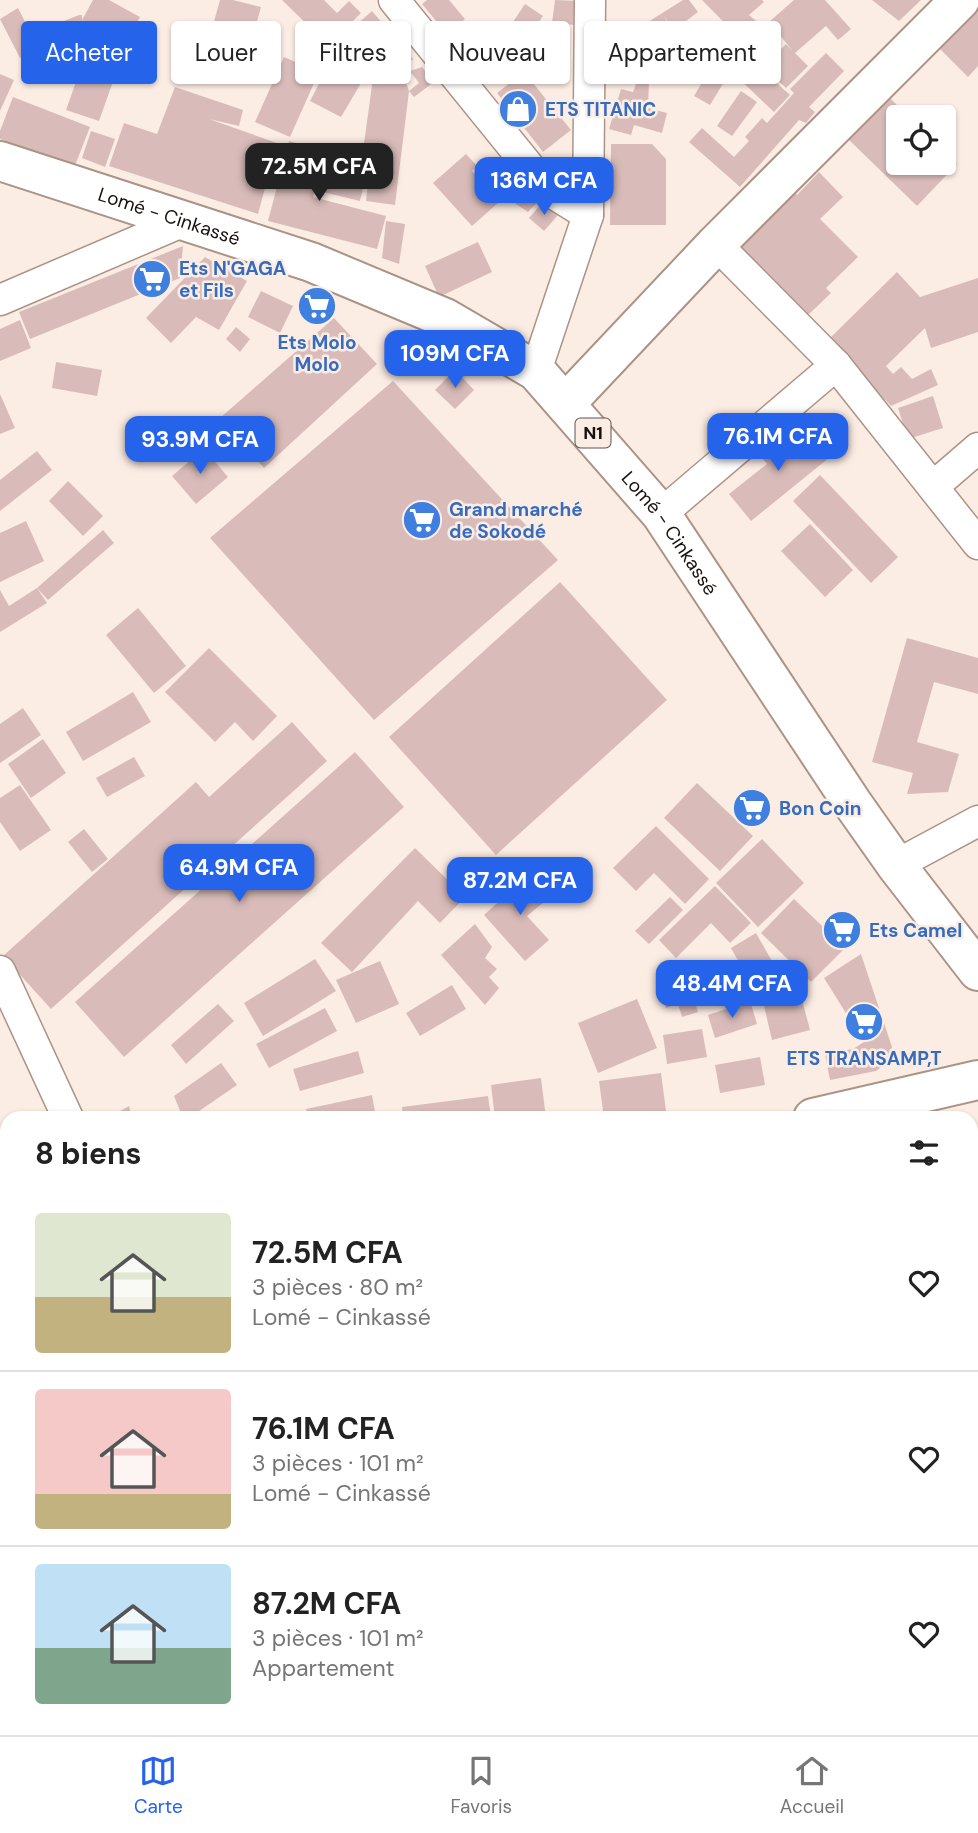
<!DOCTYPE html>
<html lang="fr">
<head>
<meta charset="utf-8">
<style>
	body { margin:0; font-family:"DM Sans",sans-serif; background:#f2f2f2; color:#222; height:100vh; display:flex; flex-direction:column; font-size:26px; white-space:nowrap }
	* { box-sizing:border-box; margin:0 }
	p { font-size:23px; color:#767676 }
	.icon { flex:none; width:38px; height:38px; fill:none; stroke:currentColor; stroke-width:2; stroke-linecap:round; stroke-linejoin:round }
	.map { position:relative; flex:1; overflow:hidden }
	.details { position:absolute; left:0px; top:1111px; width:978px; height:625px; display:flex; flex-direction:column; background:#fff; border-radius:21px 21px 0 0; box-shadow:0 2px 5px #0004 }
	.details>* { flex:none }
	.top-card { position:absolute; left:21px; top:21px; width:936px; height:63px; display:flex; gap:14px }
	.controls { position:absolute; left:886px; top:105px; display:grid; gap:14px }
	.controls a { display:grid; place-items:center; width:70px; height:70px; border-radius:7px; background:#fff; box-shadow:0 2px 5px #0004; font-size:35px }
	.price { position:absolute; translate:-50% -60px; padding:0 16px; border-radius:14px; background:#2563eb; color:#fff; font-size:23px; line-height:46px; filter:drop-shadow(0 2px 4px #0008) }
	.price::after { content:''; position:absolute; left:50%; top:42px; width:21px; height:16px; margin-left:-10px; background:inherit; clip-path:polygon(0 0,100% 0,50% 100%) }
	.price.selected { background:#222; color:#fff }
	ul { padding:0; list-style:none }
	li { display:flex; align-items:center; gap:21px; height:175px; padding:0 35px }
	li+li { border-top:2px solid #e0e0e0 }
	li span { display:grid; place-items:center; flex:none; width:196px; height:140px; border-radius:7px; color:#555 }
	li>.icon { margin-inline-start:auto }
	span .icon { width:84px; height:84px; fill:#fffc; stroke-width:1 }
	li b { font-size:30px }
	h2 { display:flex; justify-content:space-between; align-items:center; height:84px; padding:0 35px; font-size:30px }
	.chip { padding:0 24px; border-radius:7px; background:#fff; box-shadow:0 2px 5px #0004; font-size:24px; line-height:63px }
	.chip.selected { background:#2563eb; color:#fff }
	.dock { display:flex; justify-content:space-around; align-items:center; height:98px; border-top:2px solid #e0e0e0; background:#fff; font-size:19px; color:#767676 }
	.dock a { display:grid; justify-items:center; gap:4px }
	.dock .selected { color:#2563eb }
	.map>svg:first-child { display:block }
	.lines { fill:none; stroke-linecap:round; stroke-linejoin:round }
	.stream { stroke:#38b7e5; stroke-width:10 }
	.building { fill:#d9bcba }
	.minor-casing { stroke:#ab9486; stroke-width:33 }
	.secondary-casing { stroke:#ab9486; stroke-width:42 }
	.primary-casing { stroke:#ab9486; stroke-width:42 }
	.trunk-casing { stroke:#ab9486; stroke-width:42 }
	.minor { stroke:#fff; stroke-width:30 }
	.secondary { stroke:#fff; stroke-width:38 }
	.primary { stroke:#fff; stroke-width:38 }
	.trunk { stroke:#fff; stroke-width:38 }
	.labels { text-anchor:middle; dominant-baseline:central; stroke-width:5; stroke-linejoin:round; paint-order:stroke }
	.shield { fill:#fcede4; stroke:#5d534d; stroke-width:2 }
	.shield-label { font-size:18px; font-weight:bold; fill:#19110c }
	.shop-label { font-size:19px; font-weight:bold; fill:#366cbe; stroke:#fcede4; text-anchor:start }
	.street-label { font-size:19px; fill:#19110c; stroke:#fcede4 }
</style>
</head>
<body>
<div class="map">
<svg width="978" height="1735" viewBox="0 0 978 1735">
	<rect width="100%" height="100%" fill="#fcede4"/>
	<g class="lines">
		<g class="stream">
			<path d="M0,1411L7,1409"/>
			<path d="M971,1429H978"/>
		</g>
	</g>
	<g class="building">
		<path d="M93,0H109L140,17L125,44L82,20Z"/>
		<path d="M220,0H233L261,7L240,83L200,72Z"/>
		<path d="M282,0H324L337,13L349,1L361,13L343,31L335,53L348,32L372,11L413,59L399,70L388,80L398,81L399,70L410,71L406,82L409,91L419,83L410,71L422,67L434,82L414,97L409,91L395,205L366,201L371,159L362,158L373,78L388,80L367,73L341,117L310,101L335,53L331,56L310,45L316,33Z"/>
		<path d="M427,0H449L465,19L447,34L422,4Z"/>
		<path d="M555,0L577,1L574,25L552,23Z"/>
		<path d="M683,0H689L698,12L674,30L664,16L672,30L649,42L640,27Z"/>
		<path d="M702,0H762L764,2L749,15L781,42L762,61Z"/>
		<path d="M794,0H825L851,29L838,40L826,26L795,53L808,66L786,88L764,67L786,44L792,50L769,22Z"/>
		<path d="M872,0H921L899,21Z"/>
		<path d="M978,2V66L968,77L935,44Z"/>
		<path d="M525,4L543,16L508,68L490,56Z"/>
		<path d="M18,8L39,49L20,58L0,19Z"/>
		<path d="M79,15H82V20L89,34L45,51L37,32Z"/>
		<path d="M708,25L718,44L649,82L648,108L667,113L662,133L634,125L631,135L609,129L621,89L633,92L638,79L625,57L655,40L661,52Z"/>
		<path d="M471,27L485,45L471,56L457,37Z"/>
		<path d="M562,29L567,73L545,75L540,31Z"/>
		<path d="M721,50L738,59L710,105L694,96Z"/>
		<path d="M826,53L844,71L809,107L815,112L806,123L799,120L740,187L689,142L702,128L734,157L749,141L745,137L762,118L767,123L794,93L790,89Z"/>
		<path d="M284,57L319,72L290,137L255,122Z"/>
		<path d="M751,60L790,95L774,112L736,76Z"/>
		<path d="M83,62L116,73L99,121L66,110Z"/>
		<path d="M524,72L571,130L543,152L497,93Z"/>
		<path d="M0,74L14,80L0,111Z"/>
		<path d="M175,87L243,110L239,126L209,119L277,143L258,214L109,166L124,123L157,134Z"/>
		<path d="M741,91L757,102L732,136L717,126Z"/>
		<path d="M887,95L909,117H898V163H943V150L957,164L917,206L846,137Z"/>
		<path d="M13,97L90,127L74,168L0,139V131Z"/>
		<path d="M91,131L115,139L105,167L82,158Z"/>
		<path d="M289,141L325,151L313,197L386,216L377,249L268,221Z"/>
		<path d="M611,144H652L666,159V225H610Z"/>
		<path d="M466,154L477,166L472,171L499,202L472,226L433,183Z"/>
		<path d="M556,160L570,164L565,179L551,175Z"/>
		<path d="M331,161L367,171L360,201L323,192Z"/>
		<path d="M819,172L843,197L820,219L858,257L826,288L831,293L805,318L729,240L793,191L797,195Z"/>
		<path d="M527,189L538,201L528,212L513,202Z"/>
		<path d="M543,202L558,215L544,231L529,218Z"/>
		<path d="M386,221L405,224L399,264L382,258Z"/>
		<path d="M478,242L492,272L439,297L425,266Z"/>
		<path d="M183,246L180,278L30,339L19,312Z"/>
		<path d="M205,257L247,281L219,330L196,317L171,343L146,318Z"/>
		<path d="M897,272L920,297L903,313L920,297L978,278V332L931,348L925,328L886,366L893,374L901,367L912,379L931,369L938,385L891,406L828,340Z"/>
		<path d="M261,291L293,306L280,333L248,317Z"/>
		<path d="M334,318L377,364L264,468L220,418Z"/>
		<path d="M20,320L31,348L0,361V329Z"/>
		<path d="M236,327L250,339L240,352L226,339Z"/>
		<path d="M56,362L102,370L97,396L52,388Z"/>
		<path d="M455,370L474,390L455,409L435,390Z"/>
		<path d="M393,381L558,560L374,720L210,538Z"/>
		<path d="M0,394L15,428L0,434Z"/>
		<path d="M933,396L943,428L908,439L898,408Z"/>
		<path d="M785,429L799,447L812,435L830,457L751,521L729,494L767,464L757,452Z"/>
		<path d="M204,449L228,477L196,504L172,476Z"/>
		<path d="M37,451L52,470L0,511V480Z"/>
		<path d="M820,475L898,557L871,583L793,501Z"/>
		<path d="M68,481L103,516L83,536L49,501Z"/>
		<path d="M26,521L44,561L0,582V533Z"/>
		<path d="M810,524L853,570L825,597L781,551Z"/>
		<path d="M103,530L114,543L48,600L37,588Z"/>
		<path d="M560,582L667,700L496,855L389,737Z"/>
		<path d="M37,588L47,603L0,632V590L9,606Z"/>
		<path d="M138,608L186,666L154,693L106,635Z"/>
		<path d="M907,638L978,658V694L934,682L917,742L959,754L948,792L907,794L913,773L872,762Z"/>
		<path d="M209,648L277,716L253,741L235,722L215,742L165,692Z"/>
		<path d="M133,692L151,722L83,761L66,732Z"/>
		<path d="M23,708L41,735L0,763V724Z"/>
		<path d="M292,722L327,761L51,1009L3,956L196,782L209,797Z"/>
		<path d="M43,739L66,773L31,798L8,764Z"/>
		<path d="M355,752L404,807L124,1057L75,1002Z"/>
		<path d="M134,757L145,776L107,797L96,778Z"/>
		<path d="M697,783L753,836L720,871L664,818Z"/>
		<path d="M20,785L51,830L20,851L0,822V798Z"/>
		<path d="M656,826L709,879L685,904L654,873L636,891L613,868Z"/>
		<path d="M84,829L108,859L92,872L68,842Z"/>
		<path d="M762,839L804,883L758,927L716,883Z"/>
		<path d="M415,848L465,897L440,923L418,901L352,972L321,943Z"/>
		<path d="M529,874L550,897L527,916L549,940L525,961L484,915Z"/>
		<path d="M715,886L751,923L730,943L711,923L676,958L659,940Z"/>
		<path d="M670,897L683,910L649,944L635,931Z"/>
		<path d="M794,899L845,948L811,982L761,933Z"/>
		<path d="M475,924L492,947L485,958L497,969L489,977L499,988L485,1005L441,955Z"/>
		<path d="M756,933L782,979L757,994L731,948Z"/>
		<path d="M861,954L892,1047L888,1062L876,1071L830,1080L825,1054L853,1049L864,1042L824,978Z"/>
		<path d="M315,959L336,991L263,1036L244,1003Z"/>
		<path d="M380,961L399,1004L356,1023L336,980Z"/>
		<path d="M686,975L698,1012L682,1017L678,1004L666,1008L659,984Z"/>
		<path d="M452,985L466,1009L420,1036L406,1013Z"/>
		<path d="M801,996L810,1030L772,1040L764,1006Z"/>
		<path d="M637,999L657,1048L598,1073L578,1023Z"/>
		<path d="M750,1001L757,1024L715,1038L708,1015Z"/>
		<path d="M218,1004L234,1021L186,1064L171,1045Z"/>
		<path d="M325,1008L337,1031L269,1068L256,1044Z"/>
		<path d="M702,1029L707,1057L667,1064L663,1035Z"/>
		<path d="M358,1051L364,1073L300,1091L293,1069Z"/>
		<path d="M760,1057L765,1085L720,1093L715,1065Z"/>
		<path d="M221,1063L237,1085L189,1118H183L174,1096Z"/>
		<path d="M661,1073L666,1111L604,1118L599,1081Z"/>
		<path d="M541,1078L546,1118H495L491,1085Z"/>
		<path d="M372,1095L376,1118H308L306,1109Z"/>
		<path d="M488,1096L491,1118H403L402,1107Z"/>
		<path d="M129,1106L132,1118H108Z"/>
		<path d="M978,1200V1270H971V1201Z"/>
		<path d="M978,1581V1622L971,1619V1594Z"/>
		<path d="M478,1729H530L538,1735H485Z"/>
		<path d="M722,1729H803L802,1735H721Z"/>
	</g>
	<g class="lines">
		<g class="minor-casing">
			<g id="minor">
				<path d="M394,0L548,190L588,215L536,371"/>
				<path d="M588,215L590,0"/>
				<path d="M716,244L836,365L978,544"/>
				<path d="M0,300L184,221"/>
				<path d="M934,486L978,448"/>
				<path d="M661,514L836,365"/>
				<path d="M896,865L978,821"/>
				<path d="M0,971L68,1118"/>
				<path d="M971,1689L978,1691"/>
				<path d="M0,1724L7,1691"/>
				<path d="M359,1735L363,1729"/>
			</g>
		</g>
		<g class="secondary-casing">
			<path id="secondary" d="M566,403L716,244L960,0"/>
		</g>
		<g class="primary-casing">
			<g id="primary">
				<path d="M813,1118L978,1080"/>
				<path d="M0,1234L7,1233"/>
			</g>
		</g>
		<g class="trunk-casing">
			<g id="trunk">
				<path id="s1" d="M0,161L311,262L445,318L536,371L661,514L853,804L896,865L978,971"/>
			</g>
		</g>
		<use href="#minor" class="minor"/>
		<use href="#secondary" class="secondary"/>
		<use href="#primary" class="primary"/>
		<use href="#trunk" class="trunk"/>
	</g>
	<defs>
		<g id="shop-disc" transform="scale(2.0125)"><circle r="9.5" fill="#3f7fe0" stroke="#fcede4"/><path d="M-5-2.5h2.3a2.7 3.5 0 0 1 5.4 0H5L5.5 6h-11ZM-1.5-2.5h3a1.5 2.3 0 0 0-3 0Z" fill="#fff"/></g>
		<g id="supermarket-disc" transform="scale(2.0125)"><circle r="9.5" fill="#3f7fe0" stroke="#fcede4"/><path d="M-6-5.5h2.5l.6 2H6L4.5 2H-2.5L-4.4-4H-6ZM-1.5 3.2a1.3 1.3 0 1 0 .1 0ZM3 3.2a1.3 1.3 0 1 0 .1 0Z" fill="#fff"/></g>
	</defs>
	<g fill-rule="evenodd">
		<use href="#shop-disc" x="518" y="109"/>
		<use href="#supermarket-disc" x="152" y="279"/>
		<use href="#supermarket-disc" x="317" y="306"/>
		<use href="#supermarket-disc" x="422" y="520"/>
		<use href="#supermarket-disc" x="752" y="808"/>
		<use href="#supermarket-disc" x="842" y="930"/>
		<use href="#supermarket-disc" x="864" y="1022"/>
	</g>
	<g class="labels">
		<rect class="shield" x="575.5" y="418.5" width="35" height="29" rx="5"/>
		<g class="shield-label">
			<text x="593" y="433">N1</text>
		</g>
		<g class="shop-label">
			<text x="545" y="109">ETS TITANIC</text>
			<text x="179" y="268">Ets N'GAGA<tspan x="179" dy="22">et Fils</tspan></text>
			<text x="317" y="342" text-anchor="middle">Ets Molo<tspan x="317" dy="22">Molo</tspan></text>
			<text x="449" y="509">Grand marché<tspan x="449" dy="22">de Sokodé</tspan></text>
			<text x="779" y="808">Bon Coin</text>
			<text x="869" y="930">Ets Camel</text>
			<text x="864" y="1058" text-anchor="middle">ETS TRANSAMP,T</text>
		</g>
		<g class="street-label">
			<text stroke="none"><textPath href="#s1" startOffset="178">Lomé - Cinkassé</textPath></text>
			<text stroke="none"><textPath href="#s1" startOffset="788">Lomé - Cinkassé</textPath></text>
		</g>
	</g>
</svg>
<div class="controls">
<a><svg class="icon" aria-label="locate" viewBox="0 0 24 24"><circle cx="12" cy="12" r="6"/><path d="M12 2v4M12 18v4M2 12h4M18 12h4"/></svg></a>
</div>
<b class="price selected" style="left:319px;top:203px">72.5M CFA</b>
<b class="price" style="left:544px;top:217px">136M CFA</b>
<b class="price" style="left:455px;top:390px">109M CFA</b>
<b class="price" style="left:778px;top:473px">76.1M CFA</b>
<b class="price" style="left:200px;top:476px">93.9M CFA</b>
<b class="price" style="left:239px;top:904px">64.9M CFA</b>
<b class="price" style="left:520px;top:917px">87.2M CFA</b>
<b class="price" style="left:732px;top:1020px">48.4M CFA</b>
<div class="top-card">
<a class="chip selected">Acheter</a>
<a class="chip">Louer</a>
<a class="chip">Filtres</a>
<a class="chip">Nouveau</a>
<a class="chip">Appartement</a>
</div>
<section class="details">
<h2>8 biens<svg class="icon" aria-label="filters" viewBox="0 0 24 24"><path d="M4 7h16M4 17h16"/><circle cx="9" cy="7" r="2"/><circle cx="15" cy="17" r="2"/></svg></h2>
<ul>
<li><span style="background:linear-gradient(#dfe7d0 60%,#c2b280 0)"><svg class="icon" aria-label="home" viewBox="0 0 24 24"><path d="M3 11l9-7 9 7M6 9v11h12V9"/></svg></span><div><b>72.5M CFA</b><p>3 pièces · 80 m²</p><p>Lomé - Cinkassé</p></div><svg class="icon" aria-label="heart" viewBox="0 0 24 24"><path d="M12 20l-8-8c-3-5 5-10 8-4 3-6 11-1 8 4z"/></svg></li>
<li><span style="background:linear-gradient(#f6c9c9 75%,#c2b280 0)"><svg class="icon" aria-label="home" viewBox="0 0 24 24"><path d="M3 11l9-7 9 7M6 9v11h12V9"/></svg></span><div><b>76.1M CFA</b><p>3 pièces · 101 m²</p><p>Lomé - Cinkassé</p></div><svg class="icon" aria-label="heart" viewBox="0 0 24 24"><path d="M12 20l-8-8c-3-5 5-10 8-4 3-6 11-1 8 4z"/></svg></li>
<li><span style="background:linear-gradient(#bfe0f5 60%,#7fa58c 0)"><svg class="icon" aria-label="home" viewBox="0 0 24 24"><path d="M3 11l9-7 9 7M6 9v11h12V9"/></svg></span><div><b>87.2M CFA</b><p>3 pièces · 101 m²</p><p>Appartement</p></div><svg class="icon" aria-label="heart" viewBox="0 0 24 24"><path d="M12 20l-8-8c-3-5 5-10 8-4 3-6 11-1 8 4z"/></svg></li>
</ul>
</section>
</div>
<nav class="dock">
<a class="selected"><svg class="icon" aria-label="map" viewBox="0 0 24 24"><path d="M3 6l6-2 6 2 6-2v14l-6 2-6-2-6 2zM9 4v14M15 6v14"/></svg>Carte</a>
<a><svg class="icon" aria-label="saved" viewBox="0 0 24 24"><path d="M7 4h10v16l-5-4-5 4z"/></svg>Favoris</a>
<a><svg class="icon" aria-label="home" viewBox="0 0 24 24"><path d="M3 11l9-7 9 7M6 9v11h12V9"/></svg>Accueil</a>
</nav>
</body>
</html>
